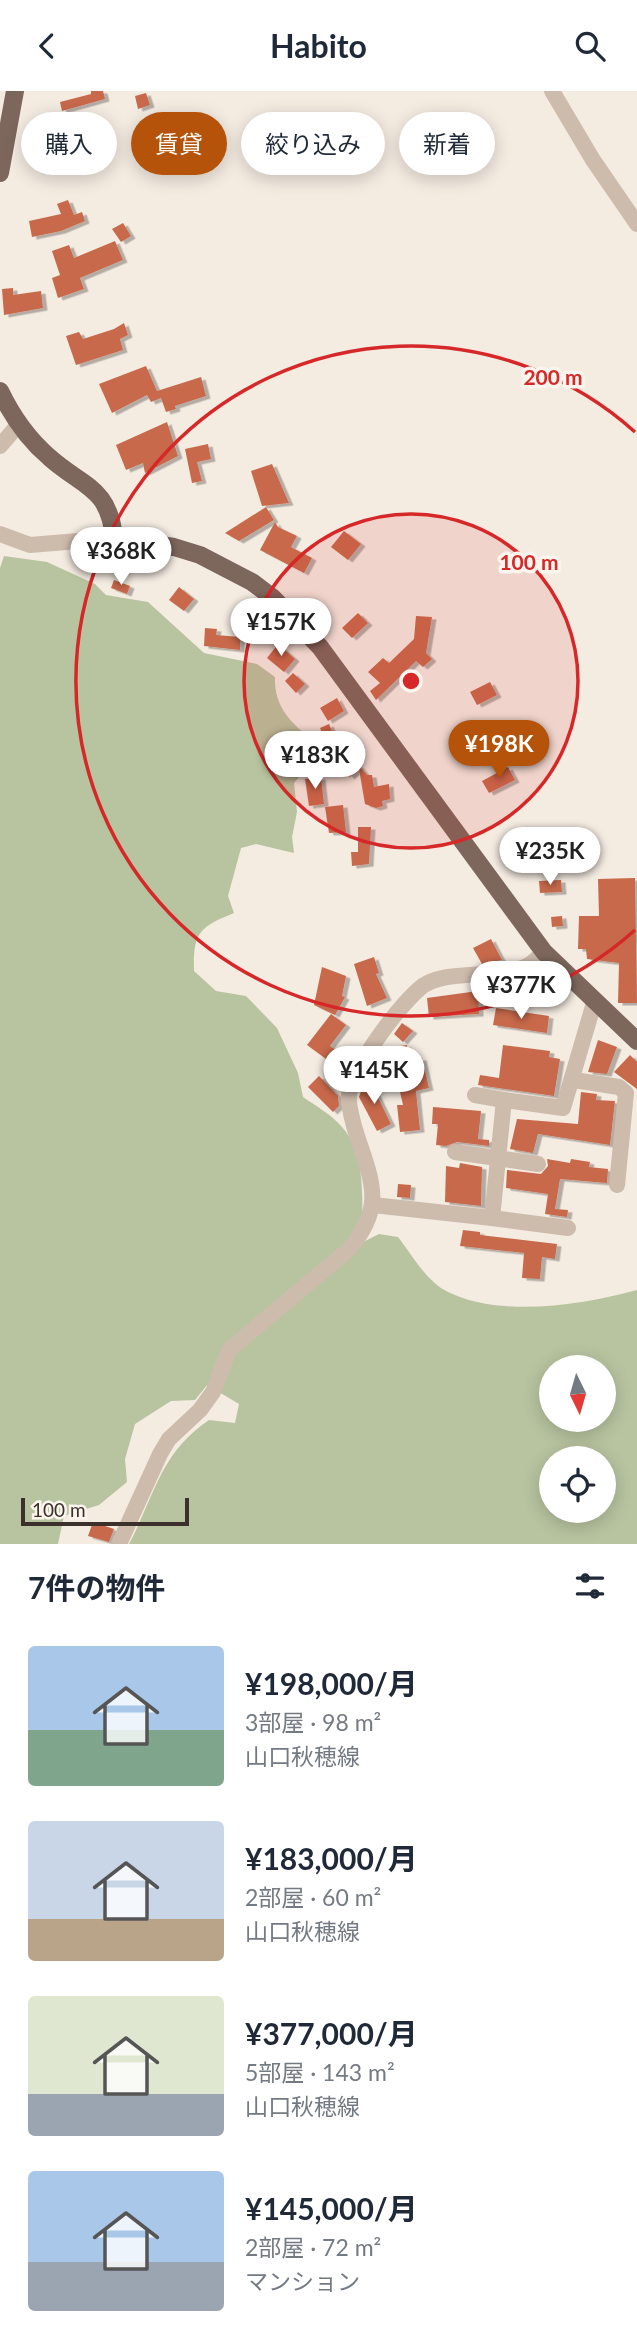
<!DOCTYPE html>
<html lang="ja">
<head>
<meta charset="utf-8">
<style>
	body { margin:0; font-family:Lato,"Noto Sans JP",sans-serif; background:#f2f2f3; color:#1f2937; height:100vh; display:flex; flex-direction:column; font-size:26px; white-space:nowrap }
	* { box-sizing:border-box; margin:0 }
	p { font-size:23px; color:#747a83 }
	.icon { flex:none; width:38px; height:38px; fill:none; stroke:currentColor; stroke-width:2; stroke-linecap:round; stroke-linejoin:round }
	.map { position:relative; height:1453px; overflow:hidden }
	.sheet { display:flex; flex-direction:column; background:#fff; flex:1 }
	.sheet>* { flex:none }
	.banner { position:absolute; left:21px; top:21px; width:595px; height:63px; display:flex; gap:14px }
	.needle { width:46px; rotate:175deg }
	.controls { position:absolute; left:539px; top:1264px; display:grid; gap:14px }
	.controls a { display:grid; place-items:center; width:77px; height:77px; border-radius:50%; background:#fff; box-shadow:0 4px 18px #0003; font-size:35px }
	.scale { position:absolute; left:21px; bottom:18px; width:168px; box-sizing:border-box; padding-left:7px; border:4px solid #3b302b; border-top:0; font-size:19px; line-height:24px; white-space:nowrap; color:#3b302b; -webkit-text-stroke:5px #fbf5ee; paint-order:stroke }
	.price { position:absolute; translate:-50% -60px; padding:0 16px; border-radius:24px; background:#fff; color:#222; font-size:23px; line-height:46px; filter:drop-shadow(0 2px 4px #0008) }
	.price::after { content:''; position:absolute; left:50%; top:42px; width:21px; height:16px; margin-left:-10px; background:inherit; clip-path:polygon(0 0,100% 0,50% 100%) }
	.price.selected { background:#b45309; color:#fff }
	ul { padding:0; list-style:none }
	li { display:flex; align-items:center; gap:21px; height:175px; padding:0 28px }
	li span { display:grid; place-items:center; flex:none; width:196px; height:140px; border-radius:7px; color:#555 }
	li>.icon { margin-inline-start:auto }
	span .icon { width:84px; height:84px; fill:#fffc; stroke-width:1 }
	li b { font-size:30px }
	h2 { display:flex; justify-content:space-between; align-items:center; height:84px; padding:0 28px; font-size:30px }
	.tag { padding:0 24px; border-radius:32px; background:#fff; box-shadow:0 4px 18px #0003; font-size:24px; line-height:63px }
	.tag.selected { background:#b45309; color:#fff }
	header { display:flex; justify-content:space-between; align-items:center; height:91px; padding:0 28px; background:#fff; font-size:32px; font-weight:700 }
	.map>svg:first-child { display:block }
	.green { fill:#b8c4a0; fill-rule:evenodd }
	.building { fill:#c8694b; filter:url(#shadow) }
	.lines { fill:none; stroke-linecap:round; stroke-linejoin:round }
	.minor { stroke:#cdbbac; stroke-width:16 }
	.major { stroke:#7d675c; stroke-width:18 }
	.ring { fill:none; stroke:#d62828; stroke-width:3.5 }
	.centre { fill:#d62828; stroke:#fbf5ee; stroke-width:3.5 }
	.ring-label { font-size:21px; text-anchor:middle; font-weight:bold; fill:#d62828; stroke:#fbf5ee; stroke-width:7; stroke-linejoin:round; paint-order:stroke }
</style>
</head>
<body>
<header><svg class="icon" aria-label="back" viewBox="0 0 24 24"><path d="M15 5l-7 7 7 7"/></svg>Habito<svg class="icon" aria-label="search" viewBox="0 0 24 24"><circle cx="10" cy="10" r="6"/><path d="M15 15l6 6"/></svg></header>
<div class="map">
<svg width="637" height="1453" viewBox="0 0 637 1453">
	<defs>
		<filter id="shadow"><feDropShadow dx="4.5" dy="2.5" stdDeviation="0" flood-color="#0004"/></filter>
	</defs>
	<rect width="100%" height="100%" fill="#f4ebe1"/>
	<path class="green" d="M4,465L47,471L95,493L106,504L148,511L204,562L257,573L275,586C274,612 287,629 308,645L309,674L294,692L297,721L292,746L294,762L256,753L241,757L228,805L234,822C199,836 193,842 194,880L216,900L246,905L277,937L298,982L303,1006C316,1015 332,1024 342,1036C368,1064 361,1116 363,1151L379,1143L398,1146C412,1164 427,1191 448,1201C501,1227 582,1214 637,1199V1453H129C155,1404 160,1362 209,1329L235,1332L239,1313L207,1294L195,1309L171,1310L135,1333L125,1368L127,1391L99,1414L64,1425L58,1453H0V477ZM551,1276H604V1328H551ZM551,1367H604V1419H551Z"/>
	<g class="building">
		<path d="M91,0H103L105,8L62,20L60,11L91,3Z"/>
		<path d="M146,2L150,14L138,18L135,5Z"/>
		<path d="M68,109L74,124L82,121L85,130L61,140L32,146L29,130L61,123L57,113Z"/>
		<path d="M123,132L131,145L121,151L112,138Z"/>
		<path d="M115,150L123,169L80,187L84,198L58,207L52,187L60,184L52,160L69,154L74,167Z"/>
		<path d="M13,197V204L41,200L43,217L4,224L2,198Z"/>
		<path d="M124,232L128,244L120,248L123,259L76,274L66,245L79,241L83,248L114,238Z"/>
		<path d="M146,275L157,300L201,286L206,305L175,315L176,318L166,321L161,307L151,311L147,304L112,322L99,293Z"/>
		<path d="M167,331L178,365L145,382L143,372L126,379L116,354Z"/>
		<path d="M208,353L211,368L197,371L202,390L192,392L185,358Z"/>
		<path d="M272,373L289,412L262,415L251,380Z"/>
		<path d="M266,416L274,429L239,450L225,442Z"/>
		<path d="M275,431L278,436L297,445L291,456L312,467L304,482L260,459Z"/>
		<path d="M344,440L361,453L348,469L331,456Z"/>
		<path d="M114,489L130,495L127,503L111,497Z"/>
		<path d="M179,496L194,508L184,520L169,509Z"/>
		<path d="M358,522L368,532L352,547L342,537Z"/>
		<path d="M416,525L432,526L426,562L432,568L423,576L416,570L376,609L370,600L380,592L368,581L383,567L389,572L414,548Z"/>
		<path d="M205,537L217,538L216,544L240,546V559L204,555Z"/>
		<path d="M278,553L295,568L284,581L267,567Z"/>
		<path d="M293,582L305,593L296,602L285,590Z"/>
		<path d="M490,591L497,604L477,614L470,601Z"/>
		<path d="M337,607L344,620L328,630L320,617Z"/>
		<path d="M329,633L335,647L367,684H372L374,696L389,693L390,708L382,710L383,715L376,717L365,713L359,678L350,686L324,655L327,653L320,637Z"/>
		<path d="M508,676L515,689L489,702L482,690Z"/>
		<path d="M321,686L324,713L309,715L305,688Z"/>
		<path d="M343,714L346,741L329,742L325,716Z"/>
		<path d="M358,736H371L369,773L352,775L351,761H358Z"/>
		<path d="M635,787L637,912H618L619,872L587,868L586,858H578L579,825H599L598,788Z"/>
		<path d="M561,789L562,801L540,802L539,790Z"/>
		<path d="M562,825L563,835L552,836L551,826Z"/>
		<path d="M491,848L502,869L482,873L473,857Z"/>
		<path d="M374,866L379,882L376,883L387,907L367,915L354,873Z"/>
		<path d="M322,876L346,885L342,905L345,906L335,924L314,914Z"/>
		<path d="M478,900L479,923L429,926L427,907Z"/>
		<path d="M496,917L549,925L547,942L493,934Z"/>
		<path d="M331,923L346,934L330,955L351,970L345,982L307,954Z"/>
		<path d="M402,932L413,940L403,951L394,943Z"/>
		<path d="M598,949L617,956L607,983L588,981Z"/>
		<path d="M407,954L408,968L422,967L429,997L416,1000L420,1039L400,1041L397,1014H403L395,979L389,980L383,958Z"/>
		<path d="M503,954L550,960L549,966L560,968L554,1005L478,994L480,984L499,987Z"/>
		<path d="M630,964L637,971V998L614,981Z"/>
		<path d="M367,984L391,1033L377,1040L359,1006Z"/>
		<path d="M319,985L338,1005L339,1015L333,1021L308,996Z"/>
		<path d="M581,1001L597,1003L596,1009L615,1010L610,1054L538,1043L533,1062L510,1058L517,1028L578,1033Z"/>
		<path d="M433,1016L481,1020L478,1048L489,1049V1055L457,1051L446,1055L436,1054L438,1033H432Z"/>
		<path d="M547,1068L570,1072L571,1068L590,1071L589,1076L608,1078L607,1092L560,1088L555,1118L568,1119L567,1126L545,1123L548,1103L506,1097L507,1079L541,1083L548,1075Z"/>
		<path d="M460,1072L482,1076L481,1115L445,1111L446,1075L459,1077Z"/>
		<path d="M398,1093L411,1094L410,1107L397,1106Z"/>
		<path d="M463,1139L480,1141V1144L557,1153L555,1168L542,1166L540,1188L522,1187L524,1162L460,1155Z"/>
		<path d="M93,1431L114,1438L109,1451L88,1445Z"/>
	</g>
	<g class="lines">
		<g class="minor">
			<path d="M552,0L593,69L637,133"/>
			<path d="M0,355L19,333"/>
			<path d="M0,443L30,454L114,447"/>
			<path d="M574,989L619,996L626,1002L617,1094"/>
			<path d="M475,1004L504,1009"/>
			<path d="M455,1061L538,1073"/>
			<path d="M373,1114L492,1127L504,1009L563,1017L594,912"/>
			<path d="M492,1127L568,1137"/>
			<path d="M119,1453L160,1363L169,1348L200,1319L213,1301L229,1259L348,1159C389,1113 369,1086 354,1035C352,1026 348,1015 349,1004C353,975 397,918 419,898C442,876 497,890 527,875C533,872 539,866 544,861"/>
		</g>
		<g class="major">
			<path d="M0,82L15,0"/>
			<path d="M0,300C12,325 28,348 49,366C82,396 109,395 114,447L174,456L200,464L252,491L273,507L320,556L544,861L637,950"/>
		</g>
	</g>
	<circle cx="411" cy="590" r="167" fill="#d62828" fill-opacity=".12"/>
	<g class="ring">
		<circle cx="411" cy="590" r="167"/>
		<path d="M635 839A335 335 0 1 1 635 341"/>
	</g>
	<circle cx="411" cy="590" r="10" class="centre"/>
	<g class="ring-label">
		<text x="553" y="294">200 m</text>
		<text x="529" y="479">100 m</text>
	</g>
</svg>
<div class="controls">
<a><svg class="needle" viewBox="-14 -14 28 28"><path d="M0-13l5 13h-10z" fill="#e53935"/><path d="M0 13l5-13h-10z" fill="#747a83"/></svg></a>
<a><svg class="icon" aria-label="locate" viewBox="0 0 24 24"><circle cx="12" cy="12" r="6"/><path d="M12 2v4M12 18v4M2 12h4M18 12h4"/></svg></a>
</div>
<div class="scale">100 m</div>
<b class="price" style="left:121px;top:496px">¥368K</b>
<b class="price" style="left:281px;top:567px">¥157K</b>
<b class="price selected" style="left:499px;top:689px">¥198K</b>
<b class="price" style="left:315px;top:700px">¥183K</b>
<b class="price" style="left:550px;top:796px">¥235K</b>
<b class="price" style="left:521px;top:930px">¥377K</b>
<b class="price" style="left:374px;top:1015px">¥145K</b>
<div class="banner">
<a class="tag">購入</a>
<a class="tag selected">賃貸</a>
<a class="tag">絞り込み</a>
<a class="tag">新着</a>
</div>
</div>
<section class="sheet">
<h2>7件の物件<svg class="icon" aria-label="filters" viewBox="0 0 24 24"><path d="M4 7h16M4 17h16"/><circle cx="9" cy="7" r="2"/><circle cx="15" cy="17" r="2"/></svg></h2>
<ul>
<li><span style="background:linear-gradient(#a9c7e8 60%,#7fa58c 0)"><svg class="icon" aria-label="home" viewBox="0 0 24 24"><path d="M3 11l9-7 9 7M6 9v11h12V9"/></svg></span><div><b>¥198,000/月</b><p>3部屋 · 98 m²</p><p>山口秋穂線</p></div></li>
<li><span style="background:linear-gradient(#c9d6e8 70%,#b9a48a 0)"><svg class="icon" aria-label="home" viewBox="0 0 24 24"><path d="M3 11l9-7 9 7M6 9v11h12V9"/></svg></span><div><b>¥183,000/月</b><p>2部屋 · 60 m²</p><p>山口秋穂線</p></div></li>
<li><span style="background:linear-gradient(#dfe7d0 70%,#9aa5b1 0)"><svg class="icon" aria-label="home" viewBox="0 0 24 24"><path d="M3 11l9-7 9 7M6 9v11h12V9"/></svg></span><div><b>¥377,000/月</b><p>5部屋 · 143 m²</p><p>山口秋穂線</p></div></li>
<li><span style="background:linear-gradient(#a9c7e8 65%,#9aa5b1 0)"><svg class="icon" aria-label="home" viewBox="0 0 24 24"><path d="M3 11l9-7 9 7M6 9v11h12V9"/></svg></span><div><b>¥145,000/月</b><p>2部屋 · 72 m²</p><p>マンション</p></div></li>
</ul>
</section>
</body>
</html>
